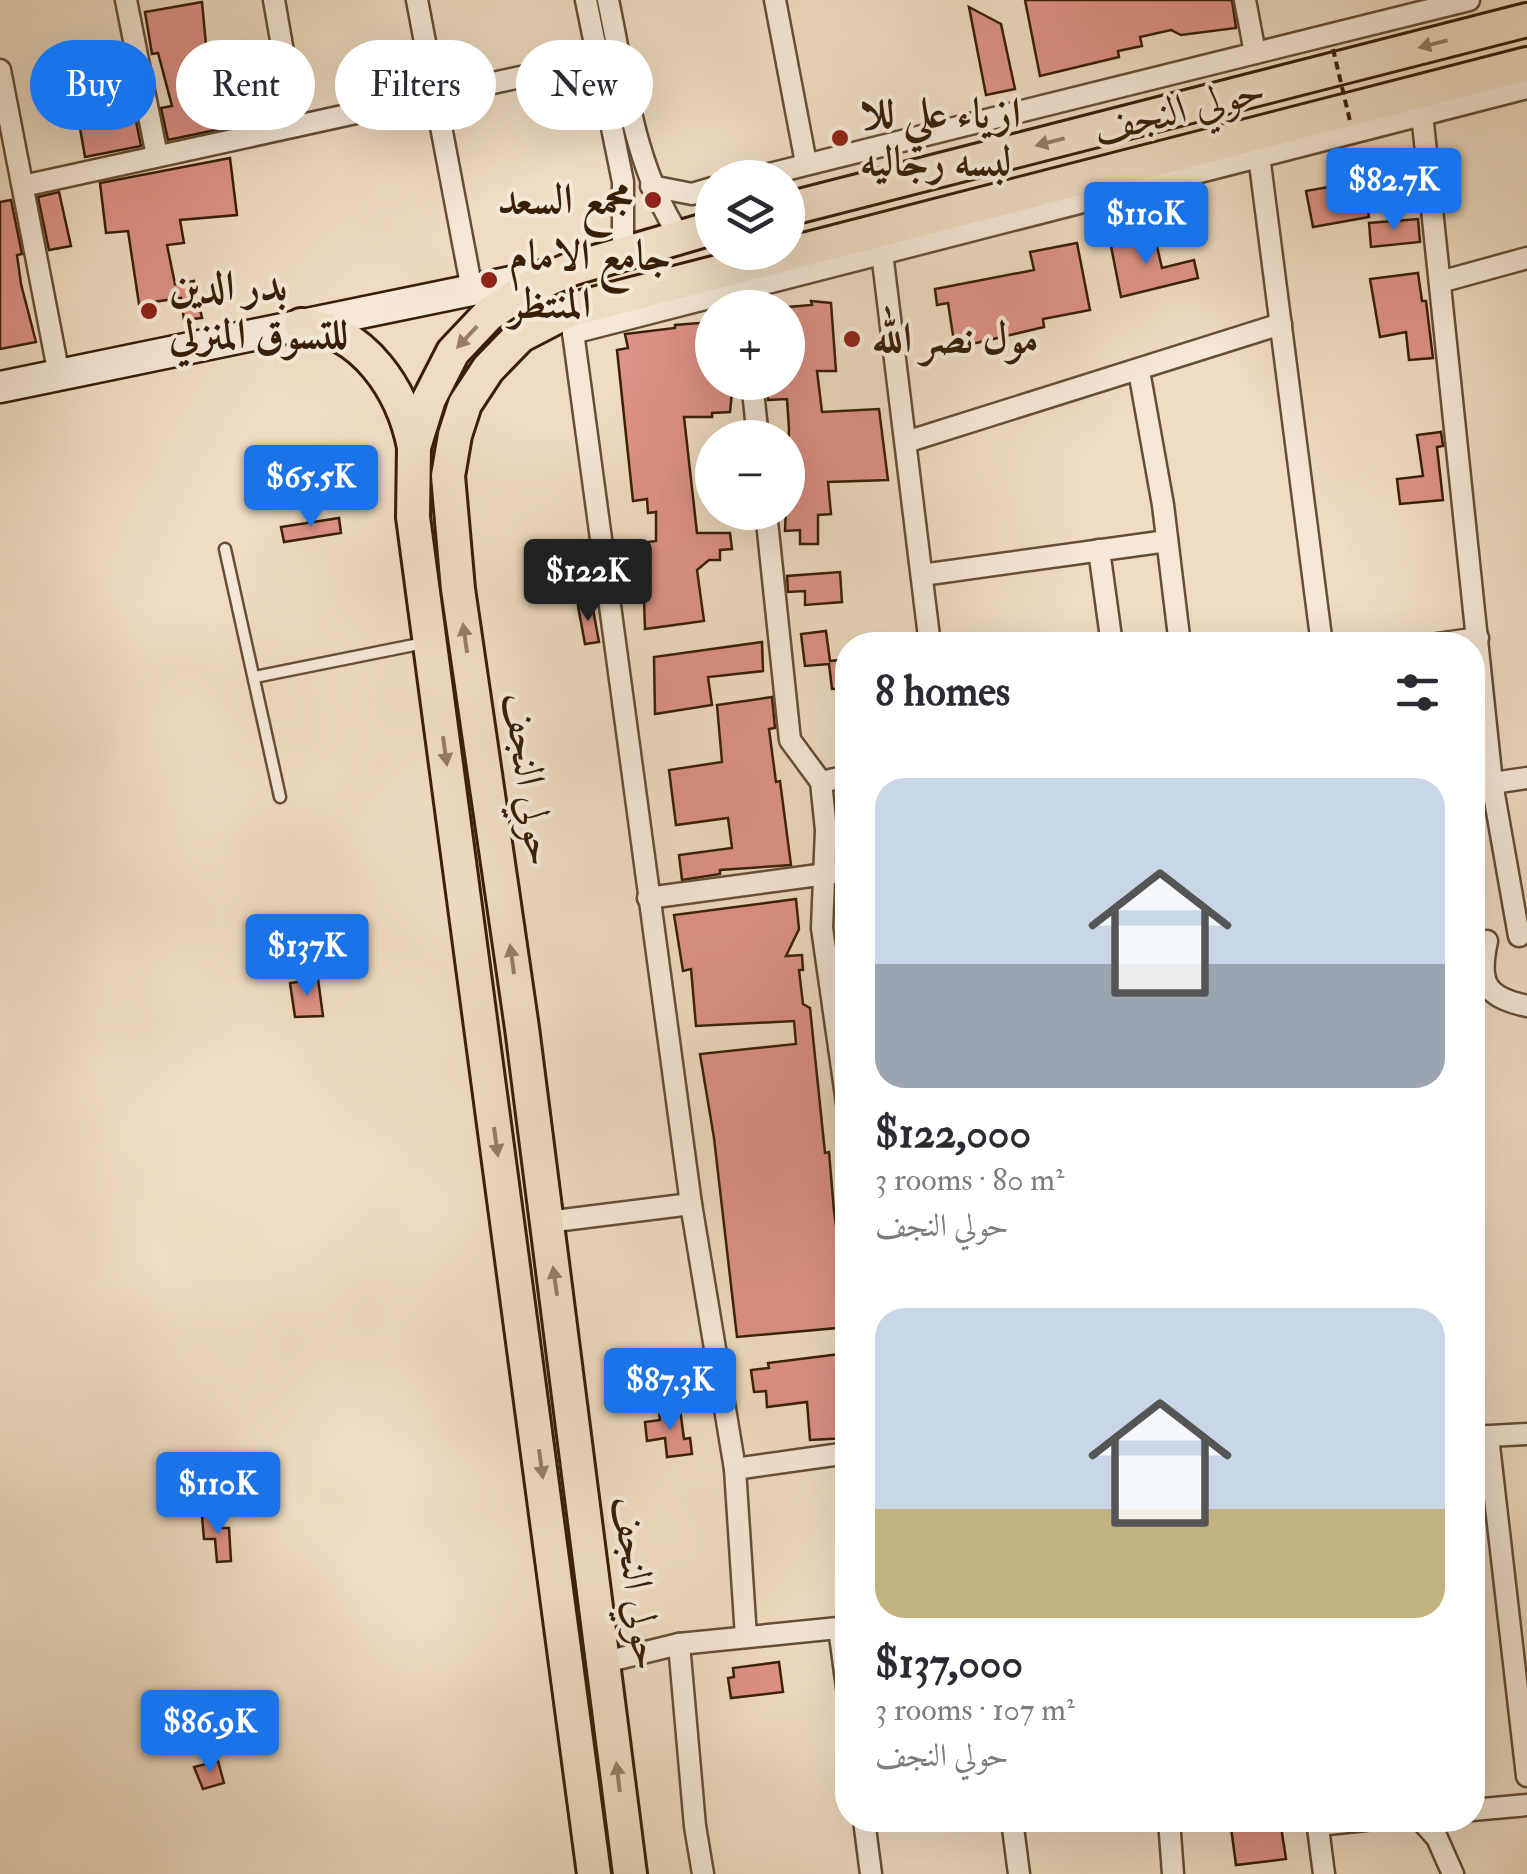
<!DOCTYPE html>
<html lang="en">
<head>
<meta charset="utf-8">
<style>
	body { margin:0; font-family:"IM FELL Double Pica",Amiri,serif; background:#f7f7f7; color:#2b2b33; height:100vh; display:flex; flex-direction:column; font-size:38px; white-space:nowrap }
	* { box-sizing:border-box; margin:0 }
	p { font-size:32px; color:#7c7c81 }
	.icon { flex:none; width:55px; height:55px; fill:none; stroke:currentColor; stroke-width:2; stroke-linecap:round; stroke-linejoin:round }
	.map { position:relative; flex:1; overflow:hidden }
	.panel { position:absolute; left:835px; top:632px; width:650px; height:1200px; display:flex; flex-direction:column; background:#fff; border-radius:40px; box-shadow:0 10px 40px #0002 }
	.panel>* { flex:none }
	.top-card { position:absolute; left:30px; top:40px; width:655px; height:90px; display:flex; gap:20px }
	.fabs { position:absolute; left:695px; top:160px; display:grid; gap:20px }
	.fabs a { display:grid; place-items:center; width:110px; height:110px; border-radius:50%; background:#fff; box-shadow:0 10px 40px #0002; font-size:50px }
	.price { position:absolute; translate:-50% -85px; padding:0 22px; border-radius:10px; background:#1a73e8; color:#fff; font-size:32px; line-height:65px; filter:drop-shadow(0 2px 5px #0008) }
	.price::after { content:''; position:absolute; left:50%; top:60px; width:30px; height:22px; margin-left:-15px; background:inherit; clip-path:polygon(0 0,100% 0,50% 100%) }
	.price.active { background:#222; color:#fff }
	ul { padding:0; list-style:none }
	li { display:grid; align-content:center; gap:20px; height:530px; padding:0 40px }
	li span { display:grid; place-items:center; height:310px; border-radius:30px; color:#555 }
	li>.icon { margin-inline-start:auto }
	span .icon { width:180px; height:180px; fill:#fffc; stroke-width:1 }
	li b { font-size:42px }
	h2 { display:flex; justify-content:space-between; align-items:center; height:120px; padding:0 40px; font-size:42px }
	.chip { padding:0 35px; border-radius:45px; background:#fff; box-shadow:0 10px 40px #0002; font-size:35px; line-height:90px }
	.chip.active { background:#1a73e8; color:#fff }
	.map>svg:first-child { display:block }
	.building { fill:#df9286; stroke:#381f06; stroke-width:2.5 }
	.lines { fill:none; stroke-linecap:round; stroke-linejoin:round }
	.lane-casing { stroke:#664e35; stroke-width:15 }
	.street-casing { stroke:#664e35; stroke-width:25 }
	.secondary-casing { stroke:#381f06; stroke-width:35 }
	.primary-casing { stroke:#381f06; stroke-width:38 }
	.lane { stroke:#f5e8d7; stroke-width:10 }
	.street { stroke:#f5e8d7; stroke-width:20 }
	.secondary { stroke:#f5e8d7; stroke-width:30 }
	.primary { stroke:#efdcc2; stroke-width:32 }
	.path-bridge { stroke:#381f06; stroke-width:4; stroke-dasharray:8 5; stroke-linecap:butt }
	.oneway { fill:#947e64 }
	.poi-dot { fill:#8f2418; stroke:#f5e8d7; stroke-width:4 }
	.labels { text-anchor:middle; dominant-baseline:central; stroke-width:8; stroke-linejoin:round; paint-order:stroke }
	.street-label { font-size:42px; fill:#381f06; stroke:#f5e8d7 }
	.poi-label { font-size:42px; font-weight:bold; fill:#381f06; stroke:#f5e8d7; text-anchor:start }
</style>
</head>
<body>
<div class="map">
<svg width="1527" height="1874" viewBox="0 0 1527 1874">
	<rect width="100%" height="100%" fill="#efdcc2"/>
	<filter id="stains"><feTurbulence type="fractalNoise" baseFrequency=".002" numOctaves="4"/><feColorMatrix values="0 0 0 0 .2 0 0 0 0 .09 0 0 0 0 .02 0 0 0 .5 -.17"/></filter>
	<radialGradient id="worn" r=".72"><stop offset=".6" stop-color="#630" stop-opacity="0"/><stop offset="1" stop-color="#630" stop-opacity=".3"/></radialGradient>
	<g class="building">
		<path d="M1025,0H1232L1236,28L1181,35L1171,30L1140,37L1142,46L1118,51L1119,57L1040,76Z"/>
		<path d="M202,2L206,45L225,128L168,140L161,108L172,106L158,53L152,54L145,12Z"/>
		<path d="M969,7L1001,24L1015,89L986,95Z"/>
		<path d="M130,91L141,146L85,157L75,99Z"/>
		<path d="M230,158L237,215L180,220L184,243L167,245L175,284L194,281L202,318L184,320L181,298L139,304L128,231L106,233L100,183Z"/>
		<path d="M1363,181L1369,217L1313,227L1306,191Z"/>
		<path d="M59,192L71,246L49,250L38,197Z"/>
		<path d="M11,200L22,254L17,255L21,284L36,342L0,349V202Z"/>
		<path d="M1418,219L1420,242L1371,247L1369,223Z"/>
		<path d="M1138,236L1139,242L1155,238L1162,268L1194,260L1198,278L1121,297L1110,241Z"/>
		<path d="M1077,243L1090,310L1043,319L1044,327L955,348L948,303L937,305L935,289L1034,270L1030,252Z"/>
		<path d="M1418,273L1422,301H1426L1433,358L1409,360L1406,332L1380,337L1370,279Z"/>
		<path d="M811,301L831,303L836,371H817L822,412L879,409L888,480L828,482L831,514L818,515V544H800V530L785,531L789,429L787,399L768,400L766,382H788V307L812,305Z"/>
		<path d="M712,322V382H733L730,412L712,413V417H684L697,533H730L732,549L720,550V560H709L697,570L704,621L645,629L643,572L636,573L633,544L656,541V512L648,513L647,499L633,501L617,350L628,348L625,334L675,328V325Z"/>
		<path d="M1441,432L1443,446L1437,447L1443,500L1400,504L1397,479L1423,476L1417,435Z"/>
		<path d="M339,518L341,533L284,542L281,527Z"/>
		<path d="M840,572L842,602L805,605V591L788,592L787,576Z"/>
		<path d="M592,604L599,642L585,644L578,606Z"/>
		<path d="M826,631L830,661L848,659V688L832,689L829,664L805,666L801,634Z"/>
		<path d="M762,642L763,671L708,677L712,705L655,714L654,657Z"/>
		<path d="M772,697L775,728L769,729L776,782L780,781L791,865L720,870V874L682,880L679,855L732,848L728,818L676,825L669,770L722,762L717,705Z"/>
		<path d="M796,899L799,929L786,956L802,955L803,970H799L803,1004L810,1008L825,1153L829,1152L834,1211L836,1225H839L848,1327L737,1337L714,1138L700,1054L796,1044L794,1021L696,1026L691,969L683,971L674,915Z"/>
		<path d="M318,979L323,1016L295,1017L290,983Z"/>
		<path d="M848,1353V1395H844L848,1438L810,1440L807,1402L767,1407L766,1391L754,1392L751,1370L769,1368L768,1363Z"/>
		<path d="M680,1409L684,1439L690,1438L692,1454L667,1457L665,1438L647,1441L645,1422L660,1420L659,1411Z"/>
		<path d="M219,1515L220,1528H229L231,1561L217,1562L215,1539H204L202,1516Z"/>
		<path d="M779,1662L783,1692L731,1698L728,1678L734,1677L733,1668Z"/>
		<path d="M218,1761L224,1783L203,1789L194,1767Z"/>
		<path d="M1230,1820H1280L1286,1859L1236,1865Z"/>
	</g>
	<g class="lines">
		<g class="lane-casing">
			<g id="lane">
				<path d="M225,549L280,797"/>
				<path d="M255,677L424,643"/>
			</g>
		</g>
		<g class="street-casing">
			<g id="street">
				<path d="M126,0L157,156"/>
				<path d="M274,0L296,126"/>
				<path d="M417,0L472,290"/>
				<path d="M586,0L623,182V253"/>
				<path d="M608,0C625,80 634,167 680,237"/>
				<path d="M775,0L806,163"/>
				<path d="M1245,0L1255,53"/>
				<path d="M0,70L59,375"/>
				<path d="M1421,104L1492,783L1519,936"/>
				<path d="M1259,156L1322,645"/>
				<path d="M753,178L1469,0"/>
				<path d="M23,186L598,60"/>
				<path d="M651,186L692,194L712,188"/>
				<path d="M882,253L930,645"/>
				<path d="M1440,282L1527,258"/>
				<path d="M570,310L691,1204L735,1469L746,1637"/>
				<path d="M573,333L1527,88"/>
				<path d="M1139,371L1163,505L1180,645"/>
				<path d="M752,382L758,438"/>
				<path d="M906,442L1281,324"/>
				<path d="M766,512L790,740L821,782L826,830L822,928L848,1110"/>
				<path d="M1099,550L1112,645"/>
				<path d="M922,575L1167,541"/>
				<path d="M1430,645L1478,638"/>
				<path d="M821,782L848,776"/>
				<path d="M1472,786L1527,778"/>
				<path d="M648,898L848,871"/>
				<path d="M1487,941C1478,983 1485,997 1527,1006"/>
				<path d="M547,1222L691,1204"/>
				<path d="M1472,1437L1527,1434"/>
				<path d="M1488,1437L1527,1776"/>
				<path d="M735,1469L848,1453"/>
				<path d="M839,1628L848,1695"/>
				<path d="M679,1644L695,1826L703,1874"/>
				<path d="M605,1662L679,1644L848,1627"/>
				<path d="M1472,1810L1527,1805"/>
				<path d="M864,1820L871,1874"/>
				<path d="M1012,1820L1019,1874"/>
				<path d="M1169,1820L1173,1874"/>
				<path d="M1317,1820L1324,1874"/>
				<path d="M1421,1820L1437,1838L1453,1874"/>
				<path d="M1318,1825L1366,1820"/>
			</g>
		</g>
		<g class="secondary-casing">
			<path id="secondary" d="M0,387L545,275"/>
		</g>
		<g class="primary-casing">
			<g id="primary">
				<path d="M788,209L1527,20"/>
				<path d="M301,325C364,329 403,391 414,447"/>
				<path d="M594,1874L413,517L414,447L429,399L453,352L488,315L528,288L571,269L712,228"/>
				<path d="M630,1874L522,1028L458,589L448,476L455,435L465,404L488,369L520,336L570,310L1527,64"/>
			</g>
		</g>
		<use href="#lane" class="lane"/>
		<use href="#street" class="street"/>
		<use href="#secondary" class="secondary"/>
		<use href="#primary" class="primary"/>
		<path class="path-bridge" d="M1333,49L1350,121"/>
	</g>
	<defs><path id="oneway-solid" d="M-6-.8H1V-3.2L6.5 0L1 3.2V.8H-6Z" transform="scale(2.5)"/></defs>
	<g class="oneway">
		<use href="#oneway-solid" transform="translate(1433 44) rotate(166)"/>
		<use href="#oneway-solid" transform="translate(1050 142) rotate(166)"/>
		<use href="#oneway-solid" transform="translate(467 337) rotate(133)"/>
		<use href="#oneway-solid" transform="translate(465 638) rotate(-98)"/>
		<use href="#oneway-solid" transform="translate(445 751) rotate(82)"/>
		<use href="#oneway-solid" transform="translate(512 959) rotate(-98)"/>
		<use href="#oneway-solid" transform="translate(496 1142) rotate(82)"/>
		<use href="#oneway-solid" transform="translate(555 1281) rotate(-98)"/>
		<use href="#oneway-solid" transform="translate(541 1464) rotate(82)"/>
		<use href="#oneway-solid" transform="translate(618 1777) rotate(-97)"/>
	</g>
	<g class="poi-dot">
		<circle cx="840" cy="138" r="10"/>
		<circle cx="653" cy="200" r="10"/>
		<circle cx="489" cy="280" r="10"/>
		<circle cx="149" cy="311" r="10"/>
		<circle cx="852" cy="339" r="10"/>
	</g>
	<g class="labels">
		<g class="street-label">
			<text transform="translate(1179 110) rotate(-14)">حولي النجف</text>
			<text transform="translate(529 779) rotate(82)">حولي النجف</text>
			<text transform="translate(637 1583) rotate(83)">حولي النجف</text>
		</g>
		<g class="poi-label">
			<text x="860" y="114">ازياء علي للا<tspan x="860" dy="48">لبسه رجاليه</tspan></text>
			<text x="633" y="200" text-anchor="end">مجمع السعد</text>
			<text x="509" y="256">جامع الامام<tspan x="509" dy="48">المنتظر</tspan></text>
			<text x="169" y="287">بدر الدين<tspan x="169" dy="48">للتسوق المنزلي</tspan></text>
			<text x="872" y="339">مول نصر الله</text>
		</g>
	</g>
	<rect width="100%" height="100%" filter="url(#stains)"/>
	<rect width="100%" height="100%" fill="url(#worn)"/>
</svg>
<div class="fabs">
<a><svg class="icon" aria-label="layers" viewBox="0 0 24 24"><path d="M12 4l9 5-9 5-9-5zM3 14l9 5 9-5"/></svg></a>
<a>+</a>
<a>−</a>
</div>
<b class="price" style="left:1394px;top:233px">$82.7K</b>
<b class="price" style="left:1146px;top:267px">$110K</b>
<b class="price" style="left:311px;top:530px">$65.5K</b>
<b class="price active" style="left:588px;top:624px">$122K</b>
<b class="price" style="left:307px;top:999px">$137K</b>
<b class="price" style="left:670px;top:1433px">$87.3K</b>
<b class="price" style="left:218px;top:1537px">$110K</b>
<b class="price" style="left:210px;top:1775px">$86.9K</b>
<div class="top-card">
<a class="chip active">Buy</a>
<a class="chip">Rent</a>
<a class="chip">Filters</a>
<a class="chip">New</a>
</div>
<section class="panel">
<h2>8 homes<svg class="icon" aria-label="filters" viewBox="0 0 24 24"><path d="M4 7h16M4 17h16"/><circle cx="9" cy="7" r="2"/><circle cx="15" cy="17" r="2"/></svg></h2>
<ul>
<li><span style="background:linear-gradient(#c9d6e8 60%,#9aa5b1 0)"><svg class="icon" aria-label="home" viewBox="0 0 24 24"><path d="M3 11l9-7 9 7M6 9v11h12V9"/></svg></span><div><b>$122,000</b><p>3 rooms · 80 m²</p><p>حولي النجف</p></div></li>
<li><span style="background:linear-gradient(#c9d6e8 65%,#c2b280 0)"><svg class="icon" aria-label="home" viewBox="0 0 24 24"><path d="M3 11l9-7 9 7M6 9v11h12V9"/></svg></span><div><b>$137,000</b><p>3 rooms · 107 m²</p><p>حولي النجف</p></div></li>
</ul>
</section>
</div>
</body>
</html>
